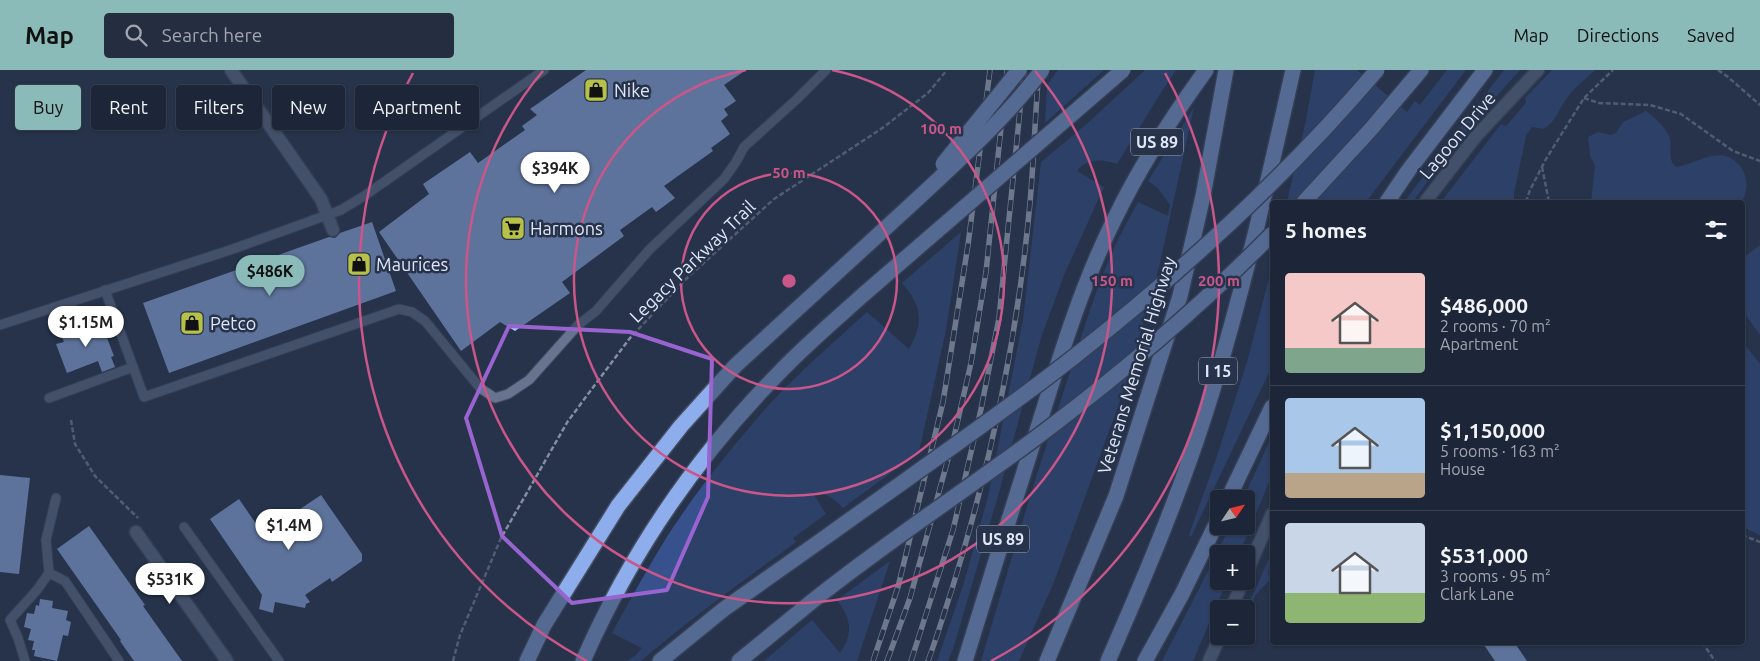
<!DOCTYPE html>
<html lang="en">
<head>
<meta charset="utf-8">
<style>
	body { margin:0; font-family:Ubuntu,sans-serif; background:#252e40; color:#f1f3f6; height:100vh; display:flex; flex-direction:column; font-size:19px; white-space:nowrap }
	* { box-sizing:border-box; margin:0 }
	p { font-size:16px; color:#a0a5ae }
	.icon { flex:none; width:28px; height:28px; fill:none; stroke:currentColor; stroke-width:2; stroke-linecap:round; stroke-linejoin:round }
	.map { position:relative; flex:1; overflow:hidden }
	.panel { position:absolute; left:1270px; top:130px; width:475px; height:445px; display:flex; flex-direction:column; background:#1d2638; border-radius:5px; box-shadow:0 1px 4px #0004,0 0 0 1px #3b4353 }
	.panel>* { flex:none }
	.banner { position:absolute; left:15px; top:15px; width:475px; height:45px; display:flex; gap:10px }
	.needle { width:32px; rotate:55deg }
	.fabs { position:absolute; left:1210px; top:420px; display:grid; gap:10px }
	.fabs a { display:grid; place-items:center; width:45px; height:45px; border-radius:5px; background:#1d2638; box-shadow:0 1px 4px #0004,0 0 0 1px #3b4353; font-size:25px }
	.price { position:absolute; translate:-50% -42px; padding:0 11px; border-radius:18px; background:#fff; color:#222; font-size:16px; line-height:32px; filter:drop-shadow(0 1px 2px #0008) }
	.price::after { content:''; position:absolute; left:50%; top:30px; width:15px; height:11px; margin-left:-8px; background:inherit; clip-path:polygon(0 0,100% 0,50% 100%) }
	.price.selected { background:#8bbbb9; color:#111 }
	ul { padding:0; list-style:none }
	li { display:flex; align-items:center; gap:15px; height:125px; padding:0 15px }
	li+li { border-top:1px solid #3b4353 }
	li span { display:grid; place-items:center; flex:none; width:140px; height:100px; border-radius:5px; color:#555 }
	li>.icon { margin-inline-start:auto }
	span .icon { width:60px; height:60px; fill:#fffc; stroke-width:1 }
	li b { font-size:21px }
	h2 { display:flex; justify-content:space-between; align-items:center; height:60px; padding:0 15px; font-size:21px }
	.chip { padding:0 18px; border-radius:5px; background:#1d2638; box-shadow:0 1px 4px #0004,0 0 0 1px #3b4353; font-size:18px; line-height:45px }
	.chip.selected { background:#8bbbb9; color:#111 }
	header { display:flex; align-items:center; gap:30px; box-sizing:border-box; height:70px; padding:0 25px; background:#8bbbb9; color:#111 }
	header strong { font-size:24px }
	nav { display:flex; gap:28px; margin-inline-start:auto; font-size:18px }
	.search { width:350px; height:45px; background:#252e40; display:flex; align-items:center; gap:12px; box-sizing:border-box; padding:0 18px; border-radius:5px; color:#a0a5ae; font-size:19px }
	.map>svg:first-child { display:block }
	.green { fill:#36518c }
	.building { fill:#a3c1ff }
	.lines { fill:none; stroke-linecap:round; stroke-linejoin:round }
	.service-casing { stroke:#464f64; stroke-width:11 }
	.pedestrian-casing { stroke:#464f64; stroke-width:15 }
	.minor-casing { stroke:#464f64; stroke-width:15 }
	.tertiary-casing { stroke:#464f64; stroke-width:15 }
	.motorway-casing { stroke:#464f64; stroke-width:18 }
	.path { stroke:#848ea2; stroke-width:2.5; stroke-dasharray:5 2.5; stroke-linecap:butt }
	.service { stroke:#66748f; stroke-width:9 }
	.pedestrian { stroke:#66748f; stroke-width:12 }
	.minor { stroke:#66748f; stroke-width:12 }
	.tertiary { stroke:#66748f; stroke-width:12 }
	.motorway { stroke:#8eadec; stroke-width:15 }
	.rail-casing { stroke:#c4cdde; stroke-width:5.5 }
	.rail { stroke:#27334b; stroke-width:4; stroke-dasharray:11; stroke-linecap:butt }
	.motorway-bridge-casing { stroke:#464f64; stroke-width:18; stroke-linecap:butt }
	.motorway-bridge { stroke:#8eadec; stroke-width:15 }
	.marked { fill:none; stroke:#9964d0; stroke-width:4; stroke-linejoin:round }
	.ring { fill:none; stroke:#cb568a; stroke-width:2.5 }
	.labels { text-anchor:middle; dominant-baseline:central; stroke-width:5; stroke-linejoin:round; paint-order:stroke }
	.shield { fill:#27334b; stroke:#a8b1c3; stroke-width:1 }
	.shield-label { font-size:16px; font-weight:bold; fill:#dfe7f7 }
	.poi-label { font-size:18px; fill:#dfe7f7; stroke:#27334b; text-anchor:start }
	.street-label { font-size:18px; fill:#dfe7f7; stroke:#27334b }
	.centre { fill:#cb568a; stroke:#27334b; stroke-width:2.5 }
	.ring-label { font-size:15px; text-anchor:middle; font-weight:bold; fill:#cb568a; stroke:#27334b; stroke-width:5; stroke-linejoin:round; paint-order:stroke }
</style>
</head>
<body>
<header>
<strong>Map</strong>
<div class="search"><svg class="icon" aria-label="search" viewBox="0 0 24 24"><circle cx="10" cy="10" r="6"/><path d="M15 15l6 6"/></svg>Search here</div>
<nav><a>Map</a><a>Directions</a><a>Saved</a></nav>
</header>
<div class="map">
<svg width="1760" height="591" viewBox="0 0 1760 591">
	<rect width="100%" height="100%" fill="#27334b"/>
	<g class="green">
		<path d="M1058,0H1104L1045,53L1047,15Z"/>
		<path d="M1145,0H1176L1160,24L1117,94C1102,89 1087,88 1077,101L1104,117L1064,205L1041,268L998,426L953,579L948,591H937L963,516L988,427L1023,250L1041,92L1089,52Z"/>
		<path d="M1315,0H1357L1407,42L1415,31L1420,35L1447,0H1466L1366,132H1287L1306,50Z"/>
		<path d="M1504,0H1520C1482,42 1445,85 1413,132H1404Z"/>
		<path d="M1552,0H1595C1586,9 1574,17 1567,28C1559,38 1556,52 1544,59L1532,57L1526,66L1514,123V132H1441L1501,54L1506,56L1526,33L1525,28Z"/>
		<path d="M1194,37L1160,193L1125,317L1054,512L1019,591H981L1031,423L1087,249L1102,206L1118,169L1138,132L1168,146L1170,135L1158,118L1148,111Z"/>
		<path d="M1646,41C1654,47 1663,55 1668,64C1674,74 1666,90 1676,97C1695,95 1717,76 1735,91C1739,95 1742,97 1744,103C1748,114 1747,122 1742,132H1591L1595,96L1590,85L1588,67L1598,62L1611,65L1616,63L1623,52Z"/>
		<path d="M961,162L946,260L919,382L843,438C834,429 827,421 814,425L826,444L793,468L796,472C743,511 691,548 641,591H626L635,586L642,578L612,563C630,530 648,497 668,465C698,419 732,377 768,336C798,303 833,273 867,242L909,279C924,252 922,236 902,213Z"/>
		<path d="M1760,175V265L1743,241L1742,189Z"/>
		<path d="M1272,197V296L1191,467L1189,465L1217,386L1247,292Z"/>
		<path d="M1742,271L1760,294V465L1743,457Z"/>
		<path d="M1272,366V405L1239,484H1219V511H1227L1193,591H1162L1203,511L1230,456H1246V429H1243Z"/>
		<path d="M1272,482V496L1268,500L1269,511L1256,524L1246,546V540Z"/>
		<path d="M890,491L857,591H764L812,550L840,583C854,564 851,548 837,530Z"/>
	</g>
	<g class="building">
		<path d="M586,0H746L724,15L736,31L724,39L728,45L721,51L730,64L711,78L713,81L664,116L675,128L656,142L652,137L620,160L624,166L562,212L570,223L515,261L500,252L461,281L379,162L429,124L423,114L470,82L478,93L525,60L522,56L537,45L530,39Z"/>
		<path d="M372,152L396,221L169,303L143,233L329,167L335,168L340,163Z"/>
		<path d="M99,251L102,261L104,260L114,286L111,287L115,297L102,302L98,291L67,303L56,274L64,272L61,265Z"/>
		<path d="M0,405L30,408L19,504L0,502Z"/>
		<path d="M321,425L362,484V491L332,512L330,508L305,525L310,532L306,534L305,538L275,532L273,543L259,539L262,525L210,449L239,429L263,464Z"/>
		<path d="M89,456L145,535L143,536L182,591H134L120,571L121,570L57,479Z"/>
		<path d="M40,529L53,531L52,538L68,541L66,550L71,552L68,566L63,565L57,591L34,586L35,580H32L34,571L28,570L31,559L24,557L27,543L34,544L36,535L39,536Z"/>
		<path d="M1482,572H1514L1527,591H1495Z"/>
	</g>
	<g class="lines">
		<g class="service-casing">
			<g id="service">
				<path d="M105,220L144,327L399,239L412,242L425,251L480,318L495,328L508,324L529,310L578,255L596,241L649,180L724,109L736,92L744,77L797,29L826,0"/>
				<path d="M0,255L233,179L341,140L364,126L544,0"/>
				<path d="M49,328L133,297"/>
				<path d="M184,457L279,591"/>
				<path d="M49,503L65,511L119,591"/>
				<path d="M25,591L18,568L10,550L37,520L49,503L46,470L56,428"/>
			</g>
		</g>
		<g class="pedestrian-casing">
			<path id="pedestrian" d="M231,0L321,129L333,160"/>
		</g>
		<g class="minor-casing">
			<path id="minor" d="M136,462L227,591"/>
		</g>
		<g class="tertiary-casing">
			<g id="tertiary">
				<path d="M1425,132L1477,65L1538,0"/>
				<path d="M1246,504L1272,444"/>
				<path d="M1231,539L1243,511"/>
				<path d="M1209,591L1220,566"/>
			</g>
		</g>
		<g class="motorway-casing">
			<g id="motorway">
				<path d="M1304,132L1371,59L1421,0"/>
				<path d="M1387,132L1408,101L1485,0"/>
				<path d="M1228,429L1272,337"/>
				<path d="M527,591L544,555L618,436L681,356L735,296L914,132"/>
				<path d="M583,591C629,486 695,389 775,307C803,277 834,251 864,224"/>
				<path d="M660,591L724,539L830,464"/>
				<path d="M739,591L810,533"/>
				<path d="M965,591C988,516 1011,442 1035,367C1058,293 1080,218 1115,148C1140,96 1172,47 1206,0"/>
				<path d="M1047,591L1116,426L1180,226L1203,126L1226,0"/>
				<path d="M1108,591C1147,502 1185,412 1213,319C1245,214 1269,107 1293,0"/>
				<path d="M1145,591L1182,524L1219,448"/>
			</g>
		</g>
		<g class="path">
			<path d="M1718,0L1728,7L1760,35"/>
			<path d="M1584,28L1599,33L1650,35L1681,44L1733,81L1760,91"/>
			<path d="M1542,97L1549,132"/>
			<path d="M1526,132L1530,120L1546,89L1584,28L1613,0"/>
			<path d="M71,350L75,374L95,406L138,448"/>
			<path d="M1742,465L1760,472"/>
			<path d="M1702,572L1715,591"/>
			<path d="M453,591L460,565L501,468L568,351L630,268L685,210L774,129L881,59L928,23L947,0"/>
		</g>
		<use href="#service" class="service"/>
		<use href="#pedestrian" class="pedestrian"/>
		<use href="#minor" class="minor"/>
		<use href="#tertiary" class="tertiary"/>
		<use href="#motorway" class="motorway"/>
		<g class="rail-casing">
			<g id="rail">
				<path d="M873,591L898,517L943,332L968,175L990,0"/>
				<path d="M887,591L910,528L954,367L971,293L986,202L1007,0"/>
				<path d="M911,591L953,460L981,339L999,248L1024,0"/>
				<path d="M928,591C937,567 944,543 952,519C991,394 1018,263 1030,133C1034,88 1035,44 1039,0"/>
			</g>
		</g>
		<use href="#rail" class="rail"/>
		<g class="motorway-bridge-casing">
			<g id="motorway-bridge">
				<path d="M943,94L1019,0"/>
				<path d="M914,132C959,90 1005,49 1042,0"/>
				<path d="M864,224L1123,0"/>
				<path d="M830,464C912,405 996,348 1075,286C1184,200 1287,106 1377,0"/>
				<path d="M810,533C887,471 970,418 1049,358C1128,298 1203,234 1272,164"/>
			</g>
		</g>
		<use href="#motorway-bridge" class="motorway-bridge"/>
	</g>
	<path d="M0 0H1760V591H0ZM509,256L630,262L712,289L708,427L667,520L572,533L502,466L466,348Z" fill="#27334b" fill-opacity=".55" fill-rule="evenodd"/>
	<path class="marked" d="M509,256L630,262L712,289L708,427L667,520L572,533L502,466L466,348Z"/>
	<g class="ring">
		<circle cx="789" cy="211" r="108"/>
		<path d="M832 0A215 215 0 1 1 746 0"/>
		<path d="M1035 1A323 323 0 1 1 543 1"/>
		<path d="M587 591A430 430 0 0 1 413 3M1165 3A430 430 0 0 1 991 591"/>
	</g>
	<defs>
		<g id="shop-square" transform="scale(1.25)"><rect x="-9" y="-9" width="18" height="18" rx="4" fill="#b7c148" stroke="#27334b"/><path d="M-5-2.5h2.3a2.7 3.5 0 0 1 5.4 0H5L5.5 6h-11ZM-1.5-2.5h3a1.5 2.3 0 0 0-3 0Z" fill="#111"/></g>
		<g id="supermarket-square" transform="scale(1.25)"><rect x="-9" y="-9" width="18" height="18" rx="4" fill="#b7c148" stroke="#27334b"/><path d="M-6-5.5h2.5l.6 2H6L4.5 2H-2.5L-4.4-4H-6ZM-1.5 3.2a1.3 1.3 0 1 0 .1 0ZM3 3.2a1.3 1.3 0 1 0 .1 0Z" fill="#111"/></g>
	</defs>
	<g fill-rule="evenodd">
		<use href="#shop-square" x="596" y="20"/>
		<use href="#supermarket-square" x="513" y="158"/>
		<use href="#shop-square" x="359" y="194"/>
		<use href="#shop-square" x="192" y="253"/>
	</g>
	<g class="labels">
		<g class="shield">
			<rect x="1131" y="58.5" width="52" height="27" rx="4"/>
			<rect x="1199" y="287.5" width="38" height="27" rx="4"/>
			<rect x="977" y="455.5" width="52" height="27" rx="4"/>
		</g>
		<g class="shield-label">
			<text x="1157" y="72">US 89</text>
			<text x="1218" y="301">I 15</text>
			<text x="1003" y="469">US 89</text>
		</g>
		<g class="poi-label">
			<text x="614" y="20">Nike</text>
			<text x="530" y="158">Harmons</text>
			<text x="376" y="194">Maurices</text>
			<text x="210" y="253">Petco</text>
		</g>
		<g class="street-label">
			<text transform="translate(1457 65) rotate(-50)">Lagoon Drive</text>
			<text transform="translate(692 191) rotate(-44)">Legacy Parkway Trail</text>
			<text transform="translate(1136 295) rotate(-73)">Veterans Memorial Highway</text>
		</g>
	</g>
	<circle cx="789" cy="211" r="8" class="centre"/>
	<g class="ring-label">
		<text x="941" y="64">100 m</text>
		<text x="789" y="108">50 m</text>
		<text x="1112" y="216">150 m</text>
		<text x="1219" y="216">200 m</text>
	</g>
</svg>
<div class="fabs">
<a><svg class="needle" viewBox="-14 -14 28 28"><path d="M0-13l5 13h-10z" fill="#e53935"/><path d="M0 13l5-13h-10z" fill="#a0a5ae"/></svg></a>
<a>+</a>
<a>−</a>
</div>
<b class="price" style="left:555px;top:124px">$394K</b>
<b class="price selected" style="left:270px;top:227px">$486K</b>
<b class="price" style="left:86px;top:278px">$1.15M</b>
<b class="price" style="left:289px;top:481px">$1.4M</b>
<b class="price" style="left:170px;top:535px">$531K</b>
<div class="banner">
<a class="chip selected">Buy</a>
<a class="chip">Rent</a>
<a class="chip">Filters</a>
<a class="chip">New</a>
<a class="chip">Apartment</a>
</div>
<section class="panel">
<h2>5 homes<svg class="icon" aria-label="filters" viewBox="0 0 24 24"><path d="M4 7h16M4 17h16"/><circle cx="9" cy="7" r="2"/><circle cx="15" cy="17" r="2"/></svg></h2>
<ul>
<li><span style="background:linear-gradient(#f6c9c9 75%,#7fa58c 0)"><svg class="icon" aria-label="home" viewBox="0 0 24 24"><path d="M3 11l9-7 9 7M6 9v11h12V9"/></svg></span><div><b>$486,000</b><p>2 rooms · 70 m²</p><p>Apartment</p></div></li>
<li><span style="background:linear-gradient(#a9c7e8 75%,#b9a48a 0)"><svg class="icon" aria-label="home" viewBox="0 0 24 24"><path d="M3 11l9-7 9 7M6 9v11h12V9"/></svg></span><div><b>$1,150,000</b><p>5 rooms · 163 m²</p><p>House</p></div></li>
<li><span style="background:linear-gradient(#c9d6e8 70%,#8fb573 0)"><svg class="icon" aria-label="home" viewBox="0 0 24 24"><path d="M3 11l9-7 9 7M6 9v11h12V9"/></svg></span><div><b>$531,000</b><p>3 rooms · 95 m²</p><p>Clark Lane</p></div></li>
</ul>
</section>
</div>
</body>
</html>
